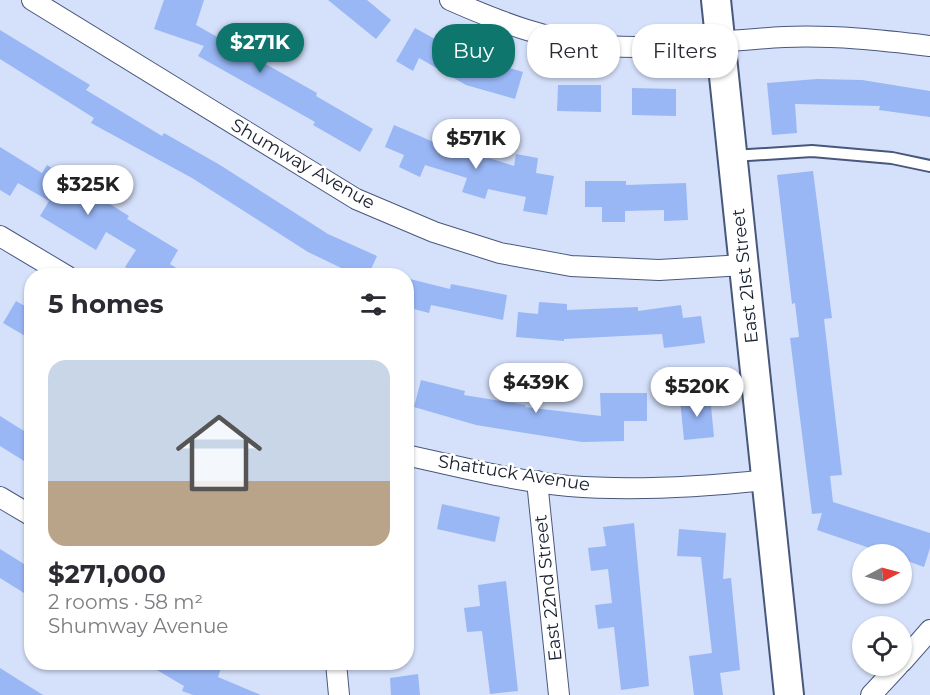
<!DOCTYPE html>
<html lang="en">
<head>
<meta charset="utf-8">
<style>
	body { margin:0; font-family:Montserrat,sans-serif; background:#f2f2f3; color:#2b2b33; height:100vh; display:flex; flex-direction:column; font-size:22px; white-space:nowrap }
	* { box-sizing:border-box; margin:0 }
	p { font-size:20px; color:#7c7c81 }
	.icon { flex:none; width:33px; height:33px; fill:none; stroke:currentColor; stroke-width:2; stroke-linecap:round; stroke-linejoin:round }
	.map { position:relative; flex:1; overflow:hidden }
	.sheet { position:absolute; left:24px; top:268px; width:390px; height:402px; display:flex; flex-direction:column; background:#fff; border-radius:24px; box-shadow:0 2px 4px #0004 }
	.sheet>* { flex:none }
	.hud { position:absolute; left:432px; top:24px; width:408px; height:54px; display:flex; gap:12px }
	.needle { width:39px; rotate:84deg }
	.fabs { position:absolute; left:852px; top:544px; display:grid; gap:12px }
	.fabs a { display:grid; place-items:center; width:60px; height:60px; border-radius:50%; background:#fff; box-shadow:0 2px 4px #0004; font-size:30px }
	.price { position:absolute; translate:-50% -51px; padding:0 14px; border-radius:21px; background:#fff; color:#222; font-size:20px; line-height:39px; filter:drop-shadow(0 2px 3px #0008) }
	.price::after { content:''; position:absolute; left:50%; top:36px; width:18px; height:14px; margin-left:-9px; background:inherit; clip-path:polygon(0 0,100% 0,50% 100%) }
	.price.current { background:#0f766e; color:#fff }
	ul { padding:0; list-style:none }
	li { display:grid; align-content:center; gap:12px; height:318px; padding:0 24px }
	li span { display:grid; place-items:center; height:186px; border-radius:18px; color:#555 }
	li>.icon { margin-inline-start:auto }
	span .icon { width:108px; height:108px; fill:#fffc; stroke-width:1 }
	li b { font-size:26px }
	h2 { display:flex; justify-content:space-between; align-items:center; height:72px; padding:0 24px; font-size:26px }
	.tag { padding:0 21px; border-radius:24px; background:#fff; box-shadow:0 2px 4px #0004; font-size:21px; line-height:54px }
	.tag.current { background:#0f766e; color:#fff }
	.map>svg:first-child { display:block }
	.building { fill:#99b6f5 }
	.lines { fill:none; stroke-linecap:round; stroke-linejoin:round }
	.lane-casing { stroke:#48587d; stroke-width:14 }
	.street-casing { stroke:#48587d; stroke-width:22 }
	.secondary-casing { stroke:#48587d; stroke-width:32 }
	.lane { stroke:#fff; stroke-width:10 }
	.street { stroke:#fff; stroke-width:20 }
	.secondary { stroke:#fff; stroke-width:28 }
	.labels { text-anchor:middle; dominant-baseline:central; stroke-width:5; stroke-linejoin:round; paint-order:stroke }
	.street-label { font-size:18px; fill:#171e2d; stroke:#fff }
</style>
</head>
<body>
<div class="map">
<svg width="930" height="695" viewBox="0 0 930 695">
	<rect width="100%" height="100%" fill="#d5e1fb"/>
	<g class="building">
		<path d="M164,0H204L196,25L317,93L316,96L373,129L360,152L313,125L315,122L198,56L204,46L154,29Z"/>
		<path d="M328,0H367L391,20L376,39Z"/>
		<path d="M415,28L462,54L523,72L515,99L466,85L419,58L413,71L396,61Z"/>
		<path d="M0,30L90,85L86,90L162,136L164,133L220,165L328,234L377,256L368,276H358L308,252L192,178L91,123L94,118L0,59Z"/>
		<path d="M817,79L862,80L930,91V117L879,110L880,106L795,104L797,133L772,135L767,83Z"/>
		<path d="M558,85H601V112L557,111Z"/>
		<path d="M632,88L676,89V116L632,115Z"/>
		<path d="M394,125L457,152L458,148L514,166L516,154L538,158L536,173L554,176L547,215L523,211L526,197L488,189L485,199L462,192L467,178L425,165L420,177L399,167L404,155L385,147Z"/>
		<path d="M0,147L42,173L47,165L129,216L127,219L178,250L170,264L189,276H140L125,267L136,250L106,232L96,250L40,216L49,201L18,183L10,196L0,190Z"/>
		<path d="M813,171L832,318L824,319L842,475L830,476L833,502L930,533V548L924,567L902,559V555H890L817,530L822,513L812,514L790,338L799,337L795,303L792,304L777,175Z"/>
		<path d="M585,181H626V185L686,183L688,220L664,221V210L625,211V222H602V207H585Z"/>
		<path d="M406,278L450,289L451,284L507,295L503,320L431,305L429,313L406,307Z"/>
		<path d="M16,301L32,310V340L3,323Z"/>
		<path d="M539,302L567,304V310L638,307V311L681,305L683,318L701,316L705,343L664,348L662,334L564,339V341L516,337L518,312L538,314Z"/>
		<path d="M421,380L465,391L464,395L526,405L525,407L601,416L600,393H647V421H624V441L582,442L476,425L414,407Z"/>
		<path d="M710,396L714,437L684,440L680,399Z"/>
		<path d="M0,416L32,436V466L0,446Z"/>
		<path d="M442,504L500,517L495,542L437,529Z"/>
		<path d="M634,523L649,686L621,690L614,627L598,629L595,605L612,603L608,569L591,571L588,548L606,546L603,527Z"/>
		<path d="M679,529L726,533L723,579L731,578L740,670L720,673L723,695H694L689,656L712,653L701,557L677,556Z"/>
		<path d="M0,549L32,569V598L0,578Z"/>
		<path d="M506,581L518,691L490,694L482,631L467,632L464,608L480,606L478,585Z"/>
		<path d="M145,663H208L221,668L218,677L261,695H193L182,691L184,686Z"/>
		<path d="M0,668L43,695H0Z"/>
		<path d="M418,674L420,695H391L390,678Z"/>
	</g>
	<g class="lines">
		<g class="lane-casing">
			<path id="lane" d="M733,156L812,151L892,158L930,166"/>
		</g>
		<g class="street-casing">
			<g id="street">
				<path d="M32,0L356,199L434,232L500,253L571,266L659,270L744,265"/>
				<path d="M450,0C500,22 551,42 607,46C666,50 725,40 784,37C833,35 881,40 930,46"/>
				<path d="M0,236L67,276"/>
				<path d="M406,455C460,467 514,481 569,486C634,491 701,487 766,480"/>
				<path d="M537,481L559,695"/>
				<path d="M0,497L32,516"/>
				<path d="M902,662L930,630"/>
				<path d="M336,663L339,695"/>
				<path d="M871,695L898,666"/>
			</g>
		</g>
		<g class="secondary-casing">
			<path id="secondary" d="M716,0L789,695"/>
		</g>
		<use href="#lane" class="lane"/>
		<use href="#street" class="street"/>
		<use href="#secondary" class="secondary"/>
	</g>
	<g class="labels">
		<g class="street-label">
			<text transform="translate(303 164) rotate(30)">Shumway Avenue</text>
			<text transform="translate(745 276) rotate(-96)">East 21st Street</text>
			<text transform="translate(514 473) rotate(9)">Shattuck Avenue</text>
			<text transform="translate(548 588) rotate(-96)">East 22nd Street</text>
		</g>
	</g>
</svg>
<div class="fabs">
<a><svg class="needle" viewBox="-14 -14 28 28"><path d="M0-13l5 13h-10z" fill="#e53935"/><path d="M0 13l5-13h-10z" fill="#7c7c81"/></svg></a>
<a><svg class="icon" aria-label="locate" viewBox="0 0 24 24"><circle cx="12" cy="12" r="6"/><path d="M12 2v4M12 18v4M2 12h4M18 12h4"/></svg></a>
</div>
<b class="price current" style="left:260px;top:74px">$271K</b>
<b class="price" style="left:476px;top:170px">$571K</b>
<b class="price" style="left:88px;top:216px">$325K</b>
<b class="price" style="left:536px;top:414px">$439K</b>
<b class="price" style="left:697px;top:418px">$520K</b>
<div class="hud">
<a class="tag current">Buy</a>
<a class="tag">Rent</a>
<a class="tag">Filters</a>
</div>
<section class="sheet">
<h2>5 homes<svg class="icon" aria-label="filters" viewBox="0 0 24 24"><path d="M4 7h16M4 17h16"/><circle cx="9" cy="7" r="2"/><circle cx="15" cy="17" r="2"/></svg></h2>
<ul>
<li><span style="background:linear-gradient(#c9d6e8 65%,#b9a48a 0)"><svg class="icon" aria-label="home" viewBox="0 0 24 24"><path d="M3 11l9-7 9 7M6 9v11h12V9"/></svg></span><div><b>$271,000</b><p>2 rooms · 58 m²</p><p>Shumway Avenue</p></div></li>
</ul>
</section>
</div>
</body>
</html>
